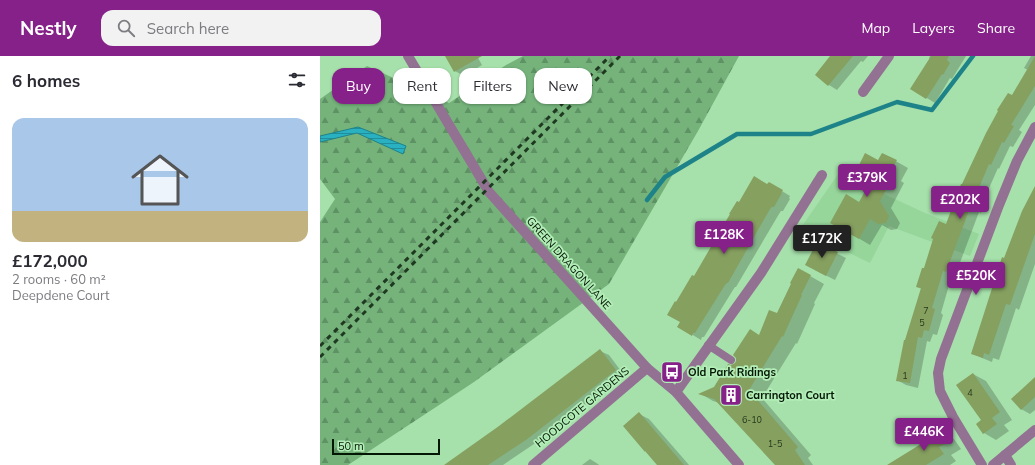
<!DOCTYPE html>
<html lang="en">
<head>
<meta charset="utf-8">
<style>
	body { margin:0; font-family:Mulish,sans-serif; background:#f2f2f3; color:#2b2b33; height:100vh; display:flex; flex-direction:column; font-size:15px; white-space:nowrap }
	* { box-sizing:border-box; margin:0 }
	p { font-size:13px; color:#7c7c81 }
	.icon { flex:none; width:22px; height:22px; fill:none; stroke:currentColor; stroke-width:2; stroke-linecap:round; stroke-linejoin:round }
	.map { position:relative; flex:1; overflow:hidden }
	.side { display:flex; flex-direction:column; background:#fff; width:320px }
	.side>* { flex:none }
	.banner { position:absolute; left:12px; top:12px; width:380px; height:36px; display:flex; gap:8px }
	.scale { position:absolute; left:12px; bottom:10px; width:108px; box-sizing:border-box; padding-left:4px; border:2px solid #031705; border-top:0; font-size:11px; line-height:14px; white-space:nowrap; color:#031705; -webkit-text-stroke:3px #b3edb7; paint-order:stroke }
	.price { position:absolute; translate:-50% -34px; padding:0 9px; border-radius:4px; background:#862189; color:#fff; font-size:13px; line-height:26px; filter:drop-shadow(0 1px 2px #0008) }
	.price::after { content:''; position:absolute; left:50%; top:24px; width:12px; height:9px; margin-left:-6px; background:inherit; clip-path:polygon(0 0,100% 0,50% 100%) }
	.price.active { background:#222; color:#fff }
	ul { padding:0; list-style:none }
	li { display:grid; align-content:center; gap:8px; height:212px; padding:0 12px }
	li span { display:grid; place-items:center; height:124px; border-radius:12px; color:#555 }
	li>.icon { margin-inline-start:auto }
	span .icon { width:72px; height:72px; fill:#fffc; stroke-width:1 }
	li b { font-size:17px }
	h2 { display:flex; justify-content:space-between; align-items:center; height:48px; padding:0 12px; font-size:17px }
	.tag { padding:0 14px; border-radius:12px; background:#fff; box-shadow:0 1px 3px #0004; font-size:14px; line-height:36px }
	.tag.active { background:#862189; color:#fff }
	header { display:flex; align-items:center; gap:24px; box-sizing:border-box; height:56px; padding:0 20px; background:#862189; color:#fff }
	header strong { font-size:19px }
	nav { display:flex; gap:22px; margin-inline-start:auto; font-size:14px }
	.search { width:280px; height:36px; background:#f2f2f3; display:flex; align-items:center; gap:10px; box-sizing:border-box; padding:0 14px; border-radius:12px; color:#7c7c81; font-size:15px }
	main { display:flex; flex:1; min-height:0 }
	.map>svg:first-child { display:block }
	.built { fill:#96d69b }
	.forest { fill:url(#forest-firs) }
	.water { fill:url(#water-rules); stroke:#1e8389 }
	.shadow { fill:#0003 }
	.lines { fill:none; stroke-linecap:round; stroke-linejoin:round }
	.stream { stroke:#1e8389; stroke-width:4.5 }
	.building { fill:#86a060 }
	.service { stroke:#937192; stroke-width:8 }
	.minor { stroke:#937192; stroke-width:10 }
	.tertiary { stroke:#937192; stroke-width:10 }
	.rail { stroke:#1f3921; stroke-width:3; stroke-dasharray:5 5; stroke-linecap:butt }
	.labels { text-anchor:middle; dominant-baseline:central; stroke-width:3.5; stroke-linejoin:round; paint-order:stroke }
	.number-label { font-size:9px; fill:#24391c }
	.street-label { font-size:11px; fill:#031705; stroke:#b3edb7 }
	.poi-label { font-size:11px; font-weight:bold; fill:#031705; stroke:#b3edb7; text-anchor:start }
</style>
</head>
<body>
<header>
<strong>Nestly</strong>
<div class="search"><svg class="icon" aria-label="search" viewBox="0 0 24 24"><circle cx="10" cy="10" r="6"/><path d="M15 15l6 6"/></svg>Search here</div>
<nav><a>Map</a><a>Layers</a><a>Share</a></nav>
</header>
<main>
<section class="side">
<h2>6 homes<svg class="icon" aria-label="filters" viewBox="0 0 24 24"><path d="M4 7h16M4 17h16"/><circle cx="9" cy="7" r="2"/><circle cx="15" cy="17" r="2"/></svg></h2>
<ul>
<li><span style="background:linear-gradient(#a9c7e8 75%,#c2b280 0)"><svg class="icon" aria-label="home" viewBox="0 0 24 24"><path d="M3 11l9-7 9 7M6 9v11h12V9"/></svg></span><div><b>£172,000</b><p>2 rooms · 60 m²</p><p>Deepdene Court</p></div></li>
</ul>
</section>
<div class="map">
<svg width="715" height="409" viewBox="0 0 715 409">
	<defs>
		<pattern id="forest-firs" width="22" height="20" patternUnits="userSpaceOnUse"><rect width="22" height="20" fill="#75b37b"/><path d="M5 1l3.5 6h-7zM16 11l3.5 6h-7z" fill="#5e9163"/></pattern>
		<pattern id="water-rules" width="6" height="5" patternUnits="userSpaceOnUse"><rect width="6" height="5" fill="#29b1c1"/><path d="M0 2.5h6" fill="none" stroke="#218f9b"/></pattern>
	</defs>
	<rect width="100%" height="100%" fill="#a6e0ab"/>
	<path class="built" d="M519,117L605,157L659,178L650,200L569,170L550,207L480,173Z"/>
	<path class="forest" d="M203,0H419L378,75L289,228L154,326L28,409H0V166L15,143L0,123V43L47,10L129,47L186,9Z"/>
	<path class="water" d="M38,71L86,90L83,98L37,77L0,86V80Z"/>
	<g class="shadow">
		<path d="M127,0H157L162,9L144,20L135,15Z"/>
		<path d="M512,0H548L543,6L541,5L517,34L509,29Z"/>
		<path d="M610,0H646L632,23L630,22L615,47L592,33L610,3L609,2Z"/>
		<path d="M711,0H715V49L699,74L702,76L693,91L690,90L679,113L678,112L666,139L667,140L661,157L659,156L635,220L632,219L621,257L623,259L617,279L613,278L610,286L607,285L598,332L586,329L577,324L586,285L602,233L597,231L604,213L627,169L642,129L692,40L708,14L704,12Z"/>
		<path d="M563,98L588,112L581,125L584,127L571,152L580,167L577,173L571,174L562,169L550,189L511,166L539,147L553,123L559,106Z"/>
		<path d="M449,127L470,140L469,142L470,143L463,155H461L459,158L416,231H415L413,234L384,281H382L381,284L358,270L361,266L357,248L375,221L419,147L447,129Z"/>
		<path d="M715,133V208L699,254L696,252L679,304L673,302L672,306L662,302L652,297L685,203Z"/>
		<path d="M504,191L526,202L515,224L495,214Z"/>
		<path d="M478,213L504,228L494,247L495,248L477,288L476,287L442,342L491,399L488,402L493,409H456L400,347L393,345L381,338L394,332L416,308L457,258Z"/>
		<path d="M280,295L289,299L304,319L214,388L183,409H126L180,371Z"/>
		<path d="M653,318L666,325L692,364L684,369L689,375L676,384L664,377L663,365Z"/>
		<path d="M715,322V354L710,358L701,353Z"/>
		<path d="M319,358L329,363L369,409H338Z"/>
		<path d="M622,376L634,383L641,393L631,399L636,405L630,409H568Z"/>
		<path d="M270,403L278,408L279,409H262Z"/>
	</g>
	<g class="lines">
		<path class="stream" d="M327,144L345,121L417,78H491L577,46L612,54L653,0"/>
	</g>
	<g class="building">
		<path d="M125,0H162L134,16Z"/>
		<path d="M510,0H533L508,30L495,19Z"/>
		<path d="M611,0H629L627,4L630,7L623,19L622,18L606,43L590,33Z"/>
		<path d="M715,0V30L691,69L694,70L684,87L682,86L671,109L669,108L658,134H659L653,153L650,152L626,216L623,215L612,252L615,253L609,275L604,274L602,282L598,281L590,327L576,325L584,284H585L601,232L596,231L602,212H604L613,183L611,182L619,165L626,168L641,128H642L666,77L678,55L677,54L688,37L692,39Z"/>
		<path d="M545,97L558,104L562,97L577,104L570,117L574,119L560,145L569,160L566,167L558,168L550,163L539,183L510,167L526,138L539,146L552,123L548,121L552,115L539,109Z"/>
		<path d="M434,120L447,128L449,126L463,134L461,137H462L454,151H452L450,153L408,227H407L405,229L375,277H373L372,280L357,271L360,266L347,259L355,245L356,246L372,219L374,220L410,158H409L417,145L419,146Z"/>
		<path d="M715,130V178L690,249L686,248L669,299L664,297L663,302L651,298L682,201L684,202L702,155Z"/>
		<path d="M496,188L503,191L504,189L518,196L506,220L485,209Z"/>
		<path d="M478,212L491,219L481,239H482L463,281L462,280L429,334L478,391L475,394L485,409H455L394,343L378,338L394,331L408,308L411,309L415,307L416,305V302L413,299L430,273L439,279L449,254L457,257L471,228L470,227Z"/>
		<path d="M280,293L296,314L206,384L168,409H124L179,370Z"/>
		<path d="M653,317L680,356L672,362L677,368L663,378L656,368L661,364L636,329Z"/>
		<path d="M715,321V341L701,354L691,343Z"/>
		<path d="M319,356L341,382L364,409H337L325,395V396L303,370Z"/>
		<path d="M622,375L629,386L619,391L624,398L606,409H567Z"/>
	</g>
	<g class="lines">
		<path class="service" d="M388,289L411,304"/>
		<g class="minor">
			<path d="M543,36L569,0"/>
			<path d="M356,336L441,217L502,119"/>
			<path d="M685,399L691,409"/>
			<path d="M213,409L327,312"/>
			<path d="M662,409L633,361L620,335L618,317L621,303L679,149L697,105L715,71"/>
		</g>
		<g class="tertiary">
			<path d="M88,0L169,136L327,312L356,336L419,409"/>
			<path d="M673,409L715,374"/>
		</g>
		<g class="rail">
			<path d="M0,290L290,0"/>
			<path d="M0,301L300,0"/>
		</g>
	</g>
	<defs>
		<g id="bus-square" transform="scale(1.15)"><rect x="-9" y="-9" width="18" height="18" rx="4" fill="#862189" stroke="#b3edb7"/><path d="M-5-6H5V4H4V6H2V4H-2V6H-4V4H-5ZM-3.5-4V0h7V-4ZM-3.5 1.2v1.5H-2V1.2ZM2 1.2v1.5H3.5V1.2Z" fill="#fff"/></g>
		<g id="building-square" transform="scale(1.15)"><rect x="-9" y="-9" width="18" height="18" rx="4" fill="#862189" stroke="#b3edb7"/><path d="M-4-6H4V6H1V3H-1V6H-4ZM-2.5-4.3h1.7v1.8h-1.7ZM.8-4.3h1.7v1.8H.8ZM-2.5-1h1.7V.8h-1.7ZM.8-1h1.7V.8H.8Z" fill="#fff"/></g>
	</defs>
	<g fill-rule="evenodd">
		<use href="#bus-square" x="352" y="316"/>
		<use href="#building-square" x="411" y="339"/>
	</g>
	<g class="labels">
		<g class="number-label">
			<text x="606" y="254">7</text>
			<text x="602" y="266">5</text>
			<text x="585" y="319">1</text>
			<text x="650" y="336">4</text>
			<text x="432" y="363">6-10</text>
			<text x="455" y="387">1-5</text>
		</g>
		<g class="street-label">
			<text transform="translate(249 207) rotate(48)">GREEN DRAGON LANE</text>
			<text transform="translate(262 351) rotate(-40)">HOODCOTE GARDENS</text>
		</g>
		<g class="poi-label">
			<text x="368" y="316">Old Park Ridings</text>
			<text x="426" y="339">Carrington Court</text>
		</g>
	</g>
</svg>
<div class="scale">50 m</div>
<b class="price" style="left:547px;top:142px">£379K</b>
<b class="price" style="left:640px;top:164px">£202K</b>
<b class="price" style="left:404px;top:199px">£128K</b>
<b class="price active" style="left:502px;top:203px">£172K</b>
<b class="price" style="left:656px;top:240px">£520K</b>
<b class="price" style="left:604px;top:396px">£446K</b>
<div class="banner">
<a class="tag active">Buy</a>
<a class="tag">Rent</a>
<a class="tag">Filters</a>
<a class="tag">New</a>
</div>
</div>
</main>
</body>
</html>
